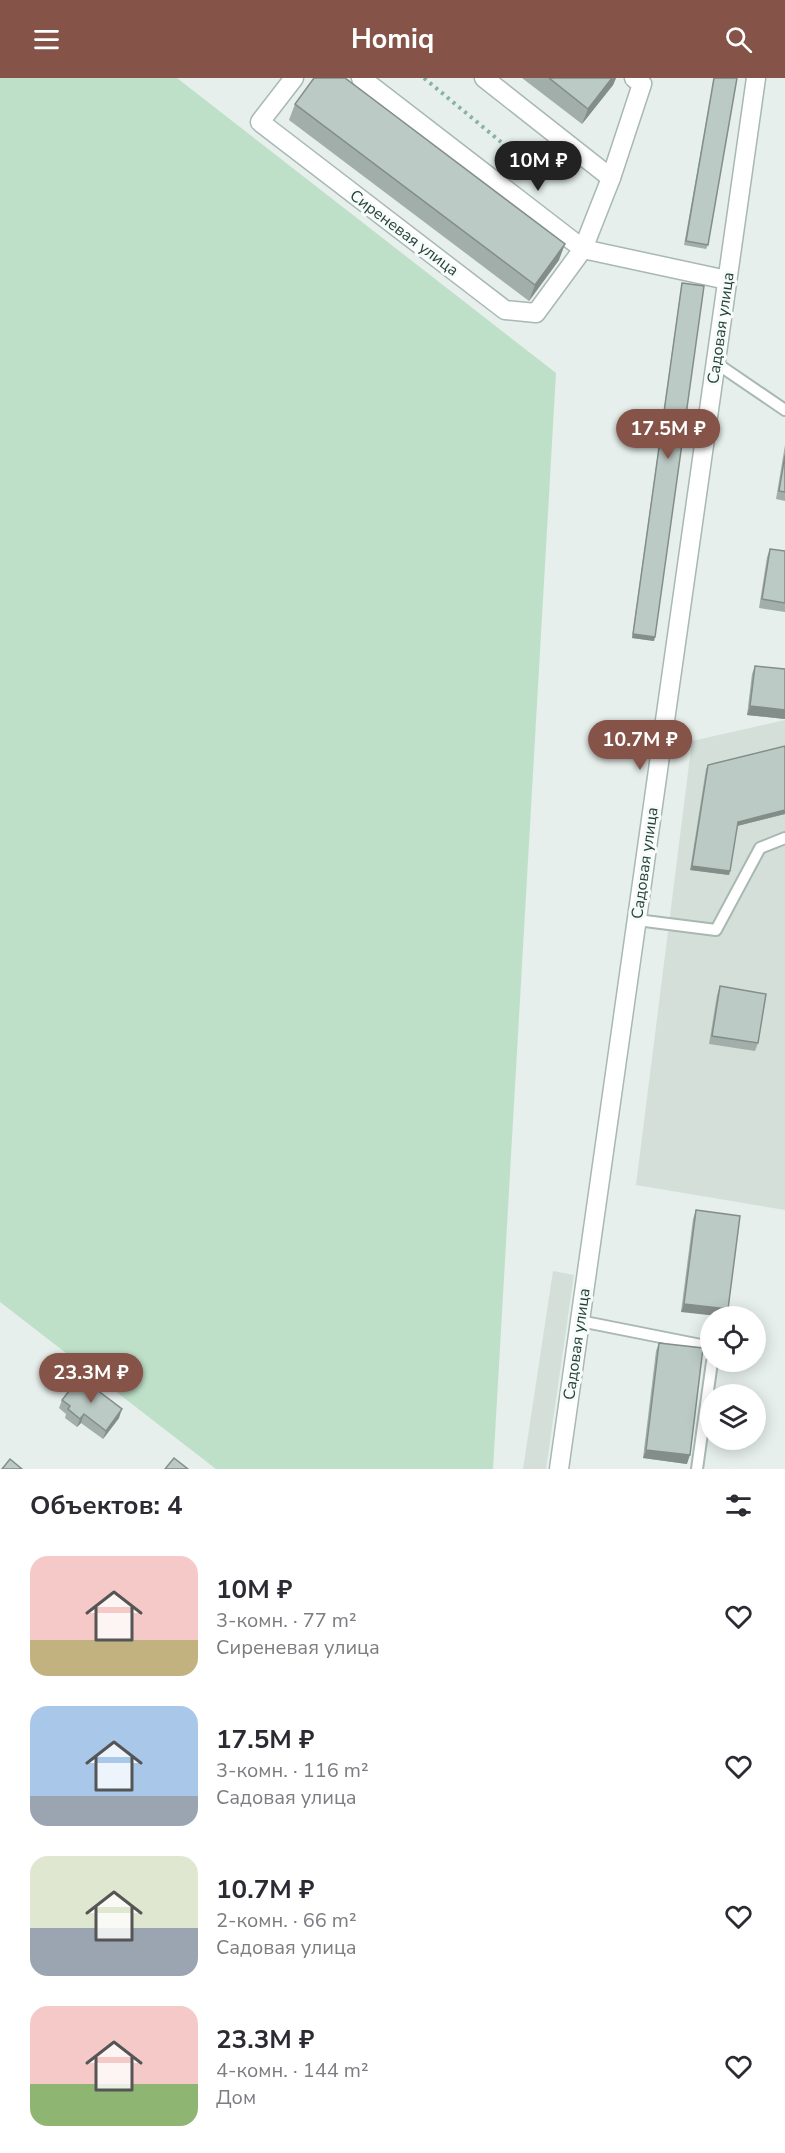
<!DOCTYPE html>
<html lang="ru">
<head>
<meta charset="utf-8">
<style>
	body { margin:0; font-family:"Nunito Sans",sans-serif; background:#f7f7f7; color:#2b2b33; height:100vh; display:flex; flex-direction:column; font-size:22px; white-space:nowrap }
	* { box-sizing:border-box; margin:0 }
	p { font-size:20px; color:#7c7c81 }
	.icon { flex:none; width:33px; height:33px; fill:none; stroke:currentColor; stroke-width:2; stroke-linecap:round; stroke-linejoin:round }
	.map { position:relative; height:1391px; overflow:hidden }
	.panel { display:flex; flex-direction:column; background:#fff; flex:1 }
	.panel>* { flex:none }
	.fabs { position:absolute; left:700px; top:1228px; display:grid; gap:12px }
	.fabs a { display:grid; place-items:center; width:66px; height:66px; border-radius:50%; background:#fff; box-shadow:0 3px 15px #0003; font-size:30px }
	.price { position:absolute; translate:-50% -51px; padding:0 14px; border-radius:21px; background:#855347; color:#fff; font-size:20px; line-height:39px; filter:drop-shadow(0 2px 3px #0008) }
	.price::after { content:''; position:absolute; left:50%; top:36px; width:18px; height:14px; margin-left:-9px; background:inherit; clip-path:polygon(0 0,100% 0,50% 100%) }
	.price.active { background:#222; color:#fff }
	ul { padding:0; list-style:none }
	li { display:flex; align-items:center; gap:18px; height:150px; padding:0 30px }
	li span { display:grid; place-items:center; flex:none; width:168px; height:120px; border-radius:18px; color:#555 }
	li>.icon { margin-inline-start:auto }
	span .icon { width:72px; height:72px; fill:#fffc; stroke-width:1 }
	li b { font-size:26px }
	h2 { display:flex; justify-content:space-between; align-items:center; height:72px; padding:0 30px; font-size:26px }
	header { display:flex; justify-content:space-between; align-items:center; height:78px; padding:0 30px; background:#855347; color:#fff; font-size:27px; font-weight:700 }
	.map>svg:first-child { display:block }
	.built { fill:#d4dfda }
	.green { fill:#bfe0c8 }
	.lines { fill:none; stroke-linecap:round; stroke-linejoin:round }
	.service-casing { stroke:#a8b8b2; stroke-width:14 }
	.minor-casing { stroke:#a8b8b2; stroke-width:21 }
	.path { stroke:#86b3a5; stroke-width:4; stroke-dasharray:3 4.5; stroke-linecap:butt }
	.service { stroke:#fff; stroke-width:10 }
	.minor { stroke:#fff; stroke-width:18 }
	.wall { fill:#a1aea9 }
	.shaded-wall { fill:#838d89 }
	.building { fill:#bbcac4; stroke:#838d89; stroke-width:1.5 }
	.labels { text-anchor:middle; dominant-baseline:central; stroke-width:6; stroke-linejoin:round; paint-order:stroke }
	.street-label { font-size:16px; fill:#24423a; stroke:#f7fbf9 }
</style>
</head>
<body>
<header><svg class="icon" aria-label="menu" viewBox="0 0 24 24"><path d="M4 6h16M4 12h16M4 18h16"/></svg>Homiq<svg class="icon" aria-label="search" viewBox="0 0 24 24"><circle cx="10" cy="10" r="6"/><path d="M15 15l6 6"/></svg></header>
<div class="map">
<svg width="785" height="1391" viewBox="0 0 785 1391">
	<rect width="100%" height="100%" fill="#e6efeb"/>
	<g class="built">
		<path d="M785,642V1132L636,1107L692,663Z"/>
		<path d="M553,1193L574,1197L546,1391H523Z"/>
	</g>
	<path class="green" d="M0,0H177L556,295L493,1391H216L0,1224Z"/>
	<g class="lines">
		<g class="service-casing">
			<g id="service">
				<path d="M716,285L785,332"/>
				<path d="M637,842L716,852L760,770L785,760"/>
				<path d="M580,1243L711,1269"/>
				<path d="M697,1391L712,1284"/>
			</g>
		</g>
		<g class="minor-casing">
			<g id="minor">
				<path d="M294,0L260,44L505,232L536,235L583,171L611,100L642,6L634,0"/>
				<path d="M361,0L583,171L727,202"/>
				<path d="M484,0L611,100"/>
				<path d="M559,1391L756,0"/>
			</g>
		</g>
		<path class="path" d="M424,0L501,64"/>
		<use href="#service" class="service"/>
		<use href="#minor" class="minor"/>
	</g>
	<g class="wall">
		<path d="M522,0H616L613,7L582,46Z"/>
		<path d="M714,0H737L708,167L706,171L684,167Z"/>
		<path d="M295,26L559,182L529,223L289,42Z"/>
		<path d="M682,205L654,563L632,560L681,210Z"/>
		<path d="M785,367V423L776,421Z"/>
		<path d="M770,471L785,473V534L759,530L767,479Z"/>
		<path d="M755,588L785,591V641L747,637L752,596Z"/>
		<path d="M708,687L785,736L737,748L730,793L729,797L690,792L706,691Z"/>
		<path d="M720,908L758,965L755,973L709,966L717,917Z"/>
		<path d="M696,1132L728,1231L681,1234L693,1141Z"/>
		<path d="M659,1265L687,1386L643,1380L656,1273Z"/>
		<path d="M62,1322L119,1340L103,1361L81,1345L77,1349L65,1340L66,1336L59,1330Z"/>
	</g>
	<g class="shaded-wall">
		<path d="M612,0H616L613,7L582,46L588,31Z"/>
		<path d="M565,166L559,182L529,223L535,207Z"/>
		<path d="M633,556L655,559L654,563L632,560Z"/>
		<path d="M750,628L785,632V641L747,637Z"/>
		<path d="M785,732V736L737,748L738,744Z"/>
		<path d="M692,788L730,793L729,797L690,792Z"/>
		<path d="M684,1226L728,1231L726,1239L681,1234Z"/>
		<path d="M122,1331L119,1340L103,1361L106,1353Z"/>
		<path d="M84,1336L81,1345L77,1349L80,1341Z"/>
		<path d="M646,1372L690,1377L687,1386L643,1380Z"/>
	</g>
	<g class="building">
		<path d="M314,0H345L565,166L535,207L295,26Z"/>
		<path d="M549,0H612L588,31Z"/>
		<path d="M714,0H737L708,167L686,163Z"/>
		<path d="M682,205L704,208L655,559L633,556Z"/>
		<path d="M785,377V414L779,413Z"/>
		<path d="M770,471L785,473V525L762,521Z"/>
		<path d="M755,588L785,591V632L750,628Z"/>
		<path d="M785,668V732L738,744L730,793L692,788L708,687Z"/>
		<path d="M720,908L766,916L758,965L712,958Z"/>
		<path d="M696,1132L740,1138L728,1231L684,1226Z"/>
		<path d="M659,1265L703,1270L690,1377L646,1372Z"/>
		<path d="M80,1299L122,1331L106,1353L84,1336L80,1341L68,1331L70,1328L62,1322Z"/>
		<path d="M174,1380L188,1391H165Z"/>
		<path d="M10,1381L22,1391H2Z"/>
	</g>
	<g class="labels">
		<g class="street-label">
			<text transform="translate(404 155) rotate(37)">Сиреневая улица</text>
			<text transform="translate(721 250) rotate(-82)">Садовая улица</text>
			<text transform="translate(645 785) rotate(-82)">Садовая улица</text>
			<text transform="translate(577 1266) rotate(-82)">Садовая улица</text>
		</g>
	</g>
</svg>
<div class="fabs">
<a><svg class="icon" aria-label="locate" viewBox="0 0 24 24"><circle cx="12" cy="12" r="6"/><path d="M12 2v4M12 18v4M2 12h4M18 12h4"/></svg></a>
<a><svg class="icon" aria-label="layers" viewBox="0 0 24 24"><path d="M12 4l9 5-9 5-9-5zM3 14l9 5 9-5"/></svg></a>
</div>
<b class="price active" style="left:538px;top:114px">10M ₽</b>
<b class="price" style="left:668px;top:382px">17.5M ₽</b>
<b class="price" style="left:640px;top:693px">10.7M ₽</b>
<b class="price" style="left:91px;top:1326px">23.3M ₽</b>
</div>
<section class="panel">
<h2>Объектов: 4<svg class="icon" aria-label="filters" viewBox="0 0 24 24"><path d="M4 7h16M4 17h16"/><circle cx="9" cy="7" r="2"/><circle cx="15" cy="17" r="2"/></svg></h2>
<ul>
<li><span style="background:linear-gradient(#f6c9c9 70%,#c2b280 0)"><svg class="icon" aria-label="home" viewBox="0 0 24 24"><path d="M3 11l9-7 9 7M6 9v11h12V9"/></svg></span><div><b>10M ₽</b><p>3-комн. · 77 m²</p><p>Сиреневая улица</p></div><svg class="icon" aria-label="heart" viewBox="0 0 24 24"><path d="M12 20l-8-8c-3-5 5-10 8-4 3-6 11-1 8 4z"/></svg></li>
<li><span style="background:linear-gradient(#a9c7e8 75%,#9aa5b1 0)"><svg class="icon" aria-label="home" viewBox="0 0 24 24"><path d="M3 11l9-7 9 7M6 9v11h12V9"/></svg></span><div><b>17.5M ₽</b><p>3-комн. · 116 m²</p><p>Садовая улица</p></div><svg class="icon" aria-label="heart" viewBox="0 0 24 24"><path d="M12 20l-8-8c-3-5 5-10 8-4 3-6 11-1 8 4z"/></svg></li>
<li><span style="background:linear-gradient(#dfe7d0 60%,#9aa5b1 0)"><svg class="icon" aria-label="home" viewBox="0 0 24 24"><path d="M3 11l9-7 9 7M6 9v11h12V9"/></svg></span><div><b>10.7M ₽</b><p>2-комн. · 66 m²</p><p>Садовая улица</p></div><svg class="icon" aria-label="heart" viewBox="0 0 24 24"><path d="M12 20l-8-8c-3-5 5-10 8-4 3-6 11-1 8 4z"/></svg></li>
<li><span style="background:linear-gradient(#f6c9c9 65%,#8fb573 0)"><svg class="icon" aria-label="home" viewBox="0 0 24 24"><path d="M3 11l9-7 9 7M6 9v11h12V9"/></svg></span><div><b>23.3M ₽</b><p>4-комн. · 144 m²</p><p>Дом</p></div><svg class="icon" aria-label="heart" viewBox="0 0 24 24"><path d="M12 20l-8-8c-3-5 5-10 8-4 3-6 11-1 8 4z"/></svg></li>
</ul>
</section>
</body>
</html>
